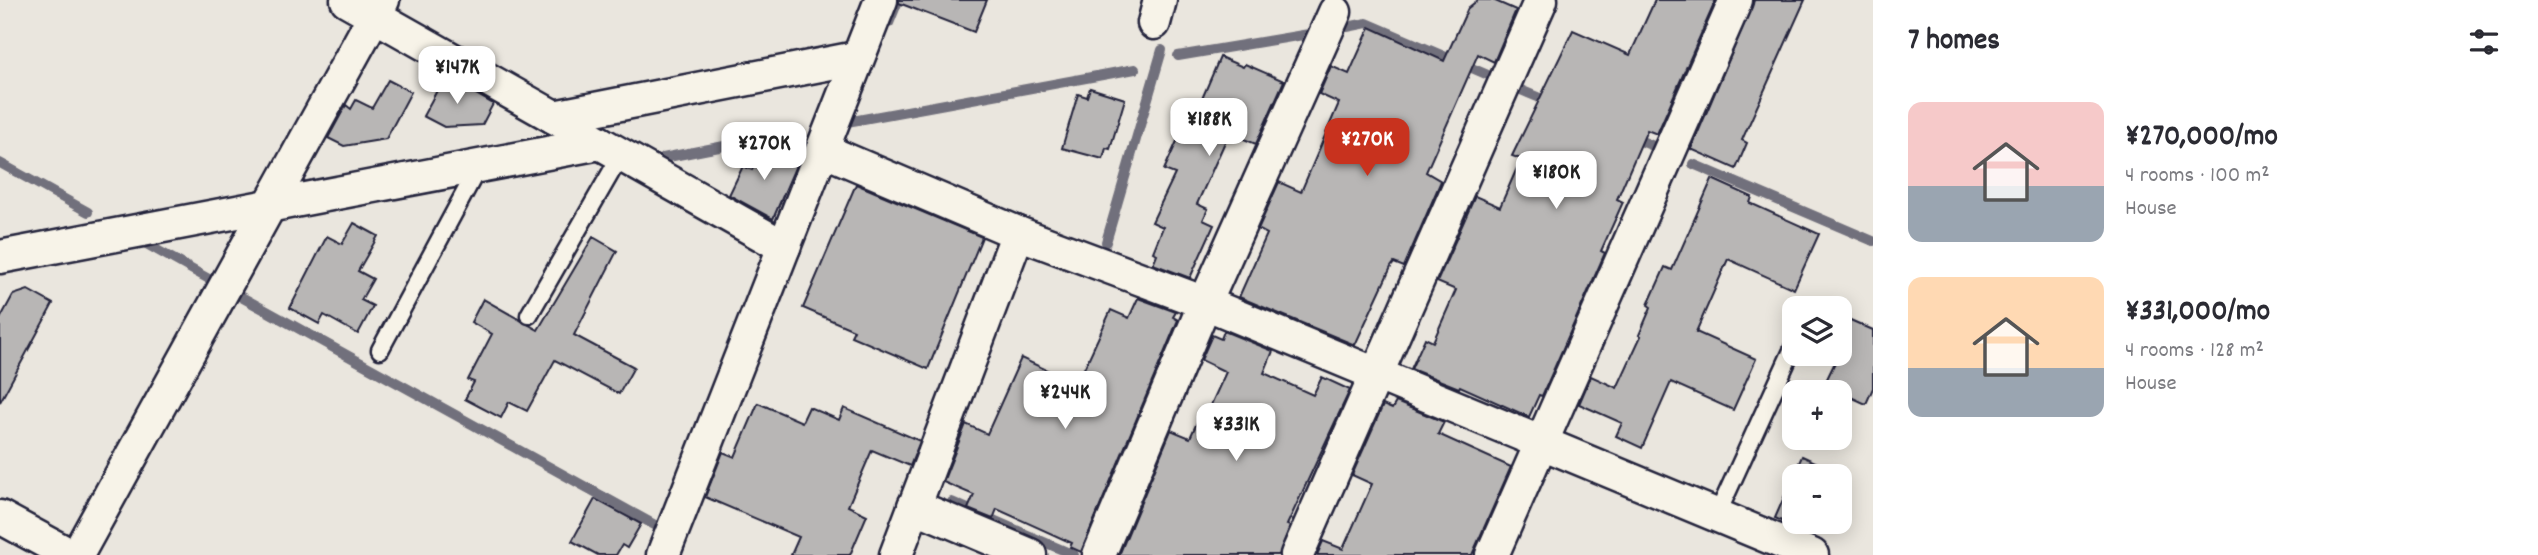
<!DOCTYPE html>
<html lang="en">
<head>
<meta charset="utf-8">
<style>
	body { margin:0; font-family:Dekko,sans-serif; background:#f7f7f7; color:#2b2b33; height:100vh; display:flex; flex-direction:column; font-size:26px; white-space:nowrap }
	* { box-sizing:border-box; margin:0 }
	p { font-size:23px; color:#7c7c81 }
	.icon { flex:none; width:38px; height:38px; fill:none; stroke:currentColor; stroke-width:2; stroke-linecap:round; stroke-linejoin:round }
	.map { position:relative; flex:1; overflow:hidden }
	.side { display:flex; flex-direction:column; background:#fff; width:665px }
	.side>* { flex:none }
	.fabs { position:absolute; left:1782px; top:296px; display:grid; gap:14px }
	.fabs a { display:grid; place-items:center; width:70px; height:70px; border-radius:14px; background:#fff; box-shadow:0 4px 18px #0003; font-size:35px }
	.price { position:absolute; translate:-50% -60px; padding:0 16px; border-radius:14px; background:#fff; color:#222; font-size:23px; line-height:46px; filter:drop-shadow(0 2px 4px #0008) }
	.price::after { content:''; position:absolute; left:50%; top:42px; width:21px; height:16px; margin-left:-10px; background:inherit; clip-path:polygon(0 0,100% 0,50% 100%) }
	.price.on { background:#c8321e; color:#fff }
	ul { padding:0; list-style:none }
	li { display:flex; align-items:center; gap:21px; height:175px; padding:0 35px }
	li span { display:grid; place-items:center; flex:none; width:196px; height:140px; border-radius:14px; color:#555 }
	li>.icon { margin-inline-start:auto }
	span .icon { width:84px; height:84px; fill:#fffc; stroke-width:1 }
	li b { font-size:30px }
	h2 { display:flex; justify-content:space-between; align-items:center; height:84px; padding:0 35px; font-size:30px }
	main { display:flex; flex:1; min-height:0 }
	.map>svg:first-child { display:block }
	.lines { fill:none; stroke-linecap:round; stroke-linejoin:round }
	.stream { stroke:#716f7b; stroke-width:10 }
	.building { fill:#b8b6b5; stroke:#22223b; stroke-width:2 }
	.lane-casing { stroke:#22223b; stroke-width:21 }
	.street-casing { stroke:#22223b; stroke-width:37 }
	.lane { stroke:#f7f3e8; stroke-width:16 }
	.street { stroke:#f7f3e8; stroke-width:32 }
</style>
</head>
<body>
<main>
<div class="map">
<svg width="1873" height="555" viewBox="0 0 1873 555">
	<rect width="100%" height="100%" fill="#eae6de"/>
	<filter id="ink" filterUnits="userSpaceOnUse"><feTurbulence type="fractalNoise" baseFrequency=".0143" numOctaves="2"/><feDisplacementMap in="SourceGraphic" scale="14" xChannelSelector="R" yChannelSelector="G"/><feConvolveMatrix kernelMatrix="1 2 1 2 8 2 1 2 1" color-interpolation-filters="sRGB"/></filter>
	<g filter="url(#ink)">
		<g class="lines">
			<g class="stream">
				<path d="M889,23L898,1"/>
				<path d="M1347,27L1367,23L1488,75"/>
				<path d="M1178,56L1309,34"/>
				<path d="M1516,88L1552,103"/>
				<path d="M851,114L847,122L1135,69"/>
				<path d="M1631,137L1651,145"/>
				<path d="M663,158L760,139"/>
				<path d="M0,163L88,212"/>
				<path d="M1693,164L1873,241"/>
				<path d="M141,241L216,283"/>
				<path d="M1106,242L1162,50"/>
				<path d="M236,294L662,529"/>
				<path d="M952,502L1074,555"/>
			</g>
		</g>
		<g class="building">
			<path d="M899,0H987L974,32L899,3Z"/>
			<path d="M1478,0H1493L1516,10L1494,62L1478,54L1426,172L1441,181L1404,267L1394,263L1391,267L1355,345L1239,297L1267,234L1258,229L1279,182L1301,192L1339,103L1319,94L1331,66L1349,74L1370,27L1444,61L1468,8Z"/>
			<path d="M1655,0H1716L1657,134L1647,130L1617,199L1623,202L1601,251L1605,253L1542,396L1539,395L1529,417L1460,386L1459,388L1411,369L1425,338L1433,342L1456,290L1437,282L1475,196L1500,207L1521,159L1512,156L1573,30L1630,55Z"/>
			<path d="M1754,0H1805L1742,140L1747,143L1736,169L1691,149Z"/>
			<path d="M1220,57L1243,67L1245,64L1284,81L1256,144L1229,133L1197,204L1208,209L1203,220L1214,225L1190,278L1153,264L1157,254L1153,252L1163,227L1152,222L1175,174L1164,170L1187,119L1192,122Z"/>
			<path d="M445,76L493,104L482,125L444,127L423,116Z"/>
			<path d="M388,80L411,92L386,139L344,146L328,138L346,105L351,109L356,100L372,108Z"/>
			<path d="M1090,88L1125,99L1110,149L1106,148L1103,159L1062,148L1078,94L1087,97Z"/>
			<path d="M764,146L797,163L773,219L729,195L743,166L752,170Z"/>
			<path d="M1712,179L1752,197L1750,203L1819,234L1794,289L1728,259L1696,332L1756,359L1733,410L1671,382L1642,448L1616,436L1622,423L1579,404L1591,376L1617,388L1641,336L1639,335L1651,307L1648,305L1665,267L1672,270Z"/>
			<path d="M856,184L982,237L928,369L851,336L854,330L803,308Z"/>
			<path d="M354,223L378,236L358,271L373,279L361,300L373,306L358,334L324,315L319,324L290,308L327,236L342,244Z"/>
			<path d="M593,237L617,251L574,335L634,367L619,394L555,360L527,411L509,402L501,418L465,399L474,382L468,380L492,334L471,322L483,299L538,330Z"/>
			<path d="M28,290L53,304L0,402V319L13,295Z"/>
			<path d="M1138,298L1176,312L1173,317L1178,320L1081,552L1070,547L1072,543L997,509L993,519L968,509L974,495L943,482L966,424L987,434L1021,358L1077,384L1111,310L1129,318Z"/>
			<path d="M1839,315L1873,330V388L1866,404L1824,385L1839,354Z"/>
			<path d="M1224,331L1273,351L1264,373L1313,395L1322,377L1350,390L1287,525L1290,526L1279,555H1119L1171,430L1190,438L1199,418L1204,420L1226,372L1201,360L1212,335L1221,339Z"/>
			<path d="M1396,402L1444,422L1438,434L1511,467L1472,555H1317L1323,541L1343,549L1372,484L1352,475L1383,405L1392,409Z"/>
			<path d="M758,403L802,422L809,407L839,420L844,408L920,441L910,466L872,450L848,506L867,515L850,555H791L799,537L705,497L723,452L735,457Z"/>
			<path d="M1802,456L1837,472L1835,476H1794V522H1814L1809,533L1775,518Z"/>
			<path d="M595,499L641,524L627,548L622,545L616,555H598L572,541Z"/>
		</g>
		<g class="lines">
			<g class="lane-casing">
				<g id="lane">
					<path d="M529,315L621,155"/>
					<path d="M380,350L478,168"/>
					<path d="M1717,515L1794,346"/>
				</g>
			</g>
			<g class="street-casing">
				<g id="street">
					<path d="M347,0L784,247"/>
					<path d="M1154,23L1160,0"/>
					<path d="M554,117L856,58"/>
					<path d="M823,150L1018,233L1205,303L1812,555"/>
					<path d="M0,257L600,143"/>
					<path d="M914,506L1030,555"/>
					<path d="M0,517L70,555"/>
					<path d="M77,555L383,0"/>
					<path d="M663,555L881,0"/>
					<path d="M896,555L1018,233"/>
					<path d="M1099,555L1205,303L1335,12"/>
					<path d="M1297,555L1541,0"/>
					<path d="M1492,555L1736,0"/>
				</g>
			</g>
			<use href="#lane" class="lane"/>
			<use href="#street" class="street"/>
		</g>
	</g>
</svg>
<div class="fabs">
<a><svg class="icon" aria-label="layers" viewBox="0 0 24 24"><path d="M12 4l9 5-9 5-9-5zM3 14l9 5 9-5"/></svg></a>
<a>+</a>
<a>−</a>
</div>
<b class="price" style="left:457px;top:106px">¥147K</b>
<b class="price" style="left:1209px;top:158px">¥188K</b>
<b class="price on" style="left:1367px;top:178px">¥270K</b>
<b class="price" style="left:764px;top:182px">¥270K</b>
<b class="price" style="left:1556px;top:211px">¥180K</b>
<b class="price" style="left:1065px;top:431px">¥244K</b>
<b class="price" style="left:1236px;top:463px">¥331K</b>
</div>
<section class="side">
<h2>7 homes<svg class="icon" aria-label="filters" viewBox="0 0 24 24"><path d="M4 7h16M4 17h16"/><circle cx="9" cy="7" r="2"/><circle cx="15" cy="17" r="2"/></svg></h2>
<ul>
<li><span style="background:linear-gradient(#f6c9c9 60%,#9aa5b1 0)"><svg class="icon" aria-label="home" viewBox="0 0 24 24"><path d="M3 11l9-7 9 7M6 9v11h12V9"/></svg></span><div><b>¥270,000/mo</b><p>4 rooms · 100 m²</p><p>House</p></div></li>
<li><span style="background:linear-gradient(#ffd9b3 65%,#9aa5b1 0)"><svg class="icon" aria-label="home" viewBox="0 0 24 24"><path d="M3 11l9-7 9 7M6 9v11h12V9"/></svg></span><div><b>¥331,000/mo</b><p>4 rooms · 128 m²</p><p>House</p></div></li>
</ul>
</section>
</main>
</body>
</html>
